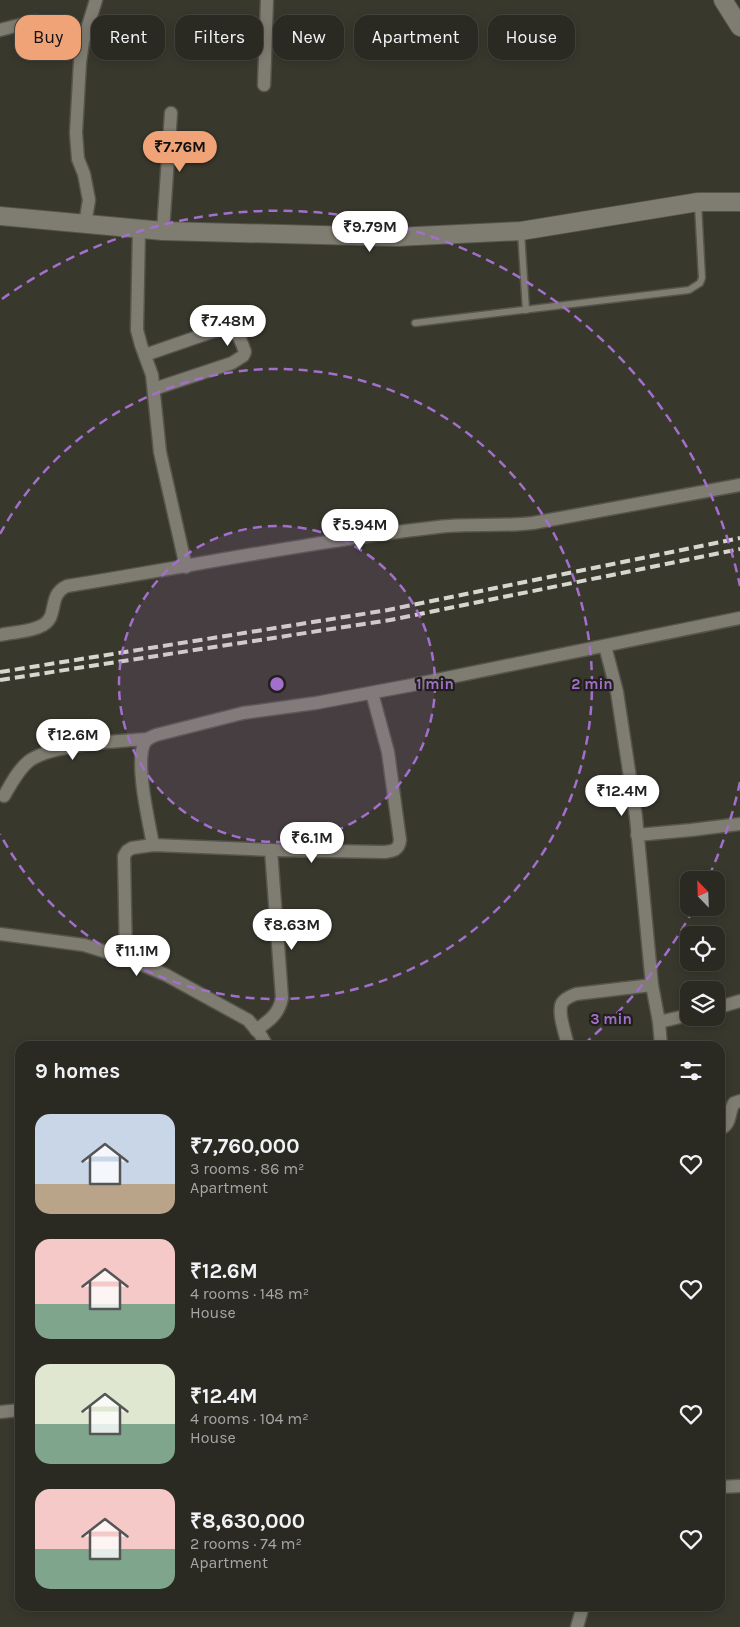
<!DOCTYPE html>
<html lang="en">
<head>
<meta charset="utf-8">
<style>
	body { margin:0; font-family:Karla,sans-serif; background:#33322a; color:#f1f3f6; height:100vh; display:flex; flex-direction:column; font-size:19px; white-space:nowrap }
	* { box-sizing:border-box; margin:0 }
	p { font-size:16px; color:#a6a7a5 }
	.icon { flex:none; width:28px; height:28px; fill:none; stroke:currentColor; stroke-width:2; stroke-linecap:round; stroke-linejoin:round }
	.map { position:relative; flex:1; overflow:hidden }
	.side { position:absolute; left:15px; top:1041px; width:710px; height:570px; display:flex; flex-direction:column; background:#2b2a22; border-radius:15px; box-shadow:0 2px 8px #0003,0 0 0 1px #474640 }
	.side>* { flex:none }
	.hud { position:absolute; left:15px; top:15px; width:710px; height:45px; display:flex; gap:10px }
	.needle { width:32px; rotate:337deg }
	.controls { position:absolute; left:680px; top:871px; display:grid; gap:10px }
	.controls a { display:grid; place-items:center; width:45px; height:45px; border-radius:10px; background:#2b2a22; box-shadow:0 2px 8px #0003,0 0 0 1px #474640; font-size:25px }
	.price { position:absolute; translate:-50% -42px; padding:0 11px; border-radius:18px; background:#fff; color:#222; font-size:16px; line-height:32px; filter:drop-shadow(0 1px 2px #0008) }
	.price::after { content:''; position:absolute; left:50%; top:30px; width:15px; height:11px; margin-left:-8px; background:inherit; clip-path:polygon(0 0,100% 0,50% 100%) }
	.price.selected { background:#efa377; color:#111 }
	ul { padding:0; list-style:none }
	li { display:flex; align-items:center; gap:15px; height:125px; padding:0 20px }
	li span { display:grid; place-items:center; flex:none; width:140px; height:100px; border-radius:15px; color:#555 }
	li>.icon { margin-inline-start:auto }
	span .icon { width:60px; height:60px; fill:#fffc; stroke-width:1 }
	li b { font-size:21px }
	h2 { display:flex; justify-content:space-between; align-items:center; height:60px; padding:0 20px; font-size:21px }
	.tag { padding:0 18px; border-radius:15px; background:#2b2a22; box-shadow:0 2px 8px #0003,0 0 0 1px #474640; font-size:18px; line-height:45px }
	.tag.selected { background:#efa377; color:#111 }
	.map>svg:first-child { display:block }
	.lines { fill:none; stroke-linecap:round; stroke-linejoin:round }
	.lane-casing { stroke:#56544b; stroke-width:9 }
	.street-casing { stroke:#56544b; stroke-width:15 }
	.secondary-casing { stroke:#56544b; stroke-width:20 }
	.lane { stroke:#7f7d71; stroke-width:6 }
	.street { stroke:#7f7d71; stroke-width:12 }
	.secondary { stroke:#7f7d71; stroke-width:18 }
	.rail { stroke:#d7d6cf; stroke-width:4; stroke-dasharray:10 5; stroke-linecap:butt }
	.ring { fill:none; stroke:#a36fcc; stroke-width:2.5; stroke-dasharray:9 6 }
	.centre { fill:#a36fcc; stroke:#201f1a; stroke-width:2.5 }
	.ring-label { font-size:15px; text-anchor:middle; font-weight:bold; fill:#a36fcc; stroke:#201f1a; stroke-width:4.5; stroke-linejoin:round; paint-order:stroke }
</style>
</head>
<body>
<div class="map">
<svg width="740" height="1627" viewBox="0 0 740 1627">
	<rect width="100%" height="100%" fill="#39382d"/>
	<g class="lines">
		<g class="lane-casing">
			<g id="lane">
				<path d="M521,232L526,310"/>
				<path d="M415,323L689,290L700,283L702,278L698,204"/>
			</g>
		</g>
		<g class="street-casing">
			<g id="street">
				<path d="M0,30L35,21"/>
				<path d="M264,85L267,0"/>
				<path d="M85,224L89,200L84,174L78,159L76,133L80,62L83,42L96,0"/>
				<path d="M139,229L137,330L141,345L152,375L160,452L186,567"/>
				<path d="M163,231L171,113"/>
				<path d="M145,355L226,327C238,329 241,341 245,352L243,356L232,363L154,389"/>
				<path d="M0,635C14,632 31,632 43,625C59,616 47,595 67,586C191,566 314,541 438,527C470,523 501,527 533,523L740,485"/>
				<path d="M605,646L617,692L636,817L652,985L659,1022L661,1046"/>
				<path d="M4,796C11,784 18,770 29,761C52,744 118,741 148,739"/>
				<path d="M637,835L691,830L740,824"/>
				<path d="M153,845C149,822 135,764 144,744C146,739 151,737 156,735L243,713L316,703L412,685L740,618"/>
				<path d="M0,934L84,945L129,959L166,975L248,1020L260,1034L267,1046"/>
				<path d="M126,958L124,856L127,851L132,848L153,845L271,850L385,852C393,851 399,850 400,840L388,752L372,693"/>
				<path d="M716,1008L740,1001"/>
				<path d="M659,1022L689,1015"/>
				<path d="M256,1030C269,1021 279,1014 282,998L271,850"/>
				<path d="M568,1046C566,1036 557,1012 562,1003C565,998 571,996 576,994L652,985"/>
				<path d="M720,1129C732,1124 728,1113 734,1103L740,1101"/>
				<path d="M0,1412L20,1410"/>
				<path d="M720,1487L740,1486"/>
				<path d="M577,1627L583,1606"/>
			</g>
		</g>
		<g class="secondary-casing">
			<g id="secondary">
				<path d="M723,0L740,27"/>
				<path d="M0,216L163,231L396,237L521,231L698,202H740"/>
			</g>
		</g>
		<use href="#lane" class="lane"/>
		<use href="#street" class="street"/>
		<use href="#secondary" class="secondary"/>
		<g class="rail">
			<path d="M0,672L388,610L740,538"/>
			<path d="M0,680L390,620L740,549"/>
		</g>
	</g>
	<circle cx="277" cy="684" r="158" fill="#a36fcc" fill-opacity=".12"/>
	<g class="ring">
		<circle cx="277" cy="684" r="158"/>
		<path d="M0 534A315 315 0 1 1 0 834"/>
		<path d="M740 782A473 473 0 0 1 709 876M693 910A473 473 0 0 1 584 1044M2 299A473 473 0 0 1 740 586"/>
	</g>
	<circle cx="277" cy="684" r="8" class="centre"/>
	<g class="ring-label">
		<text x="435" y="689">1 min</text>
		<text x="592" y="689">2 min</text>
		<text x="611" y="1024">3 min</text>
	</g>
</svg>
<div class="controls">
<a><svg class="needle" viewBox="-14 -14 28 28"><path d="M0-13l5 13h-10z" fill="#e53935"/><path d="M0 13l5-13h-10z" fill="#a6a7a5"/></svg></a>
<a><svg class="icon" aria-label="locate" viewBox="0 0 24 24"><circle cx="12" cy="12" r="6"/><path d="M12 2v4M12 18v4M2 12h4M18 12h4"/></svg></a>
<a><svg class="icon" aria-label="layers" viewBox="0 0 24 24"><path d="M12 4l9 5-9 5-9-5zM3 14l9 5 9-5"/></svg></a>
</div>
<b class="price selected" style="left:180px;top:173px">₹7.76M</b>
<b class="price" style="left:370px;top:253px">₹9.79M</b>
<b class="price" style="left:228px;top:347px">₹7.48M</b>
<b class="price" style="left:360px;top:551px">₹5.94M</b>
<b class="price" style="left:73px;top:761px">₹12.6M</b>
<b class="price" style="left:622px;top:817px">₹12.4M</b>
<b class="price" style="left:312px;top:864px">₹6.1M</b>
<b class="price" style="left:292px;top:951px">₹8.63M</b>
<b class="price" style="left:137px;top:977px">₹11.1M</b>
<div class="hud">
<a class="tag selected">Buy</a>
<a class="tag">Rent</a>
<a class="tag">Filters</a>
<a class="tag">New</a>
<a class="tag">Apartment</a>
<a class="tag">House</a>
</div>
<section class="side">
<h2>9 homes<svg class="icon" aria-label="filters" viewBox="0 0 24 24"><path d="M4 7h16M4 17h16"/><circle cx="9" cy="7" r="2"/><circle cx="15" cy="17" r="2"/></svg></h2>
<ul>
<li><span style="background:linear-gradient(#c9d6e8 70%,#b9a48a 0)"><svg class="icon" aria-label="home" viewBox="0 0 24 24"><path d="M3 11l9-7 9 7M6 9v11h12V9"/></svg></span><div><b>₹7,760,000</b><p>3 rooms · 86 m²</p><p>Apartment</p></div><svg class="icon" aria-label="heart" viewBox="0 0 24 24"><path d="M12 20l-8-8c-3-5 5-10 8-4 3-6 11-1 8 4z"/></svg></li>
<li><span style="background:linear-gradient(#f6c9c9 65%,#7fa58c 0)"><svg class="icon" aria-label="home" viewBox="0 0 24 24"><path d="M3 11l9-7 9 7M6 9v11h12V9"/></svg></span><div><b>₹12.6M</b><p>4 rooms · 148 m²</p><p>House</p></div><svg class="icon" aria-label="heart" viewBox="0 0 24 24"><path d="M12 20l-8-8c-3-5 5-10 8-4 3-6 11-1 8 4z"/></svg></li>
<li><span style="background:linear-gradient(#dfe7d0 60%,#7fa58c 0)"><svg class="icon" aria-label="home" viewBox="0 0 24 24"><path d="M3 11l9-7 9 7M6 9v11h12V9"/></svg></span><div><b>₹12.4M</b><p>4 rooms · 104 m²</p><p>House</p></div><svg class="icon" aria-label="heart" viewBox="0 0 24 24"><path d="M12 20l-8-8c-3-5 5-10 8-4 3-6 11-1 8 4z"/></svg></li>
<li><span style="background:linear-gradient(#f6c9c9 60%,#7fa58c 0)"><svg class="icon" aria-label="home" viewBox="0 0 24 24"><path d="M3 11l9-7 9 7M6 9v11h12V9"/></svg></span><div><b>₹8,630,000</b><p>2 rooms · 74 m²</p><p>Apartment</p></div><svg class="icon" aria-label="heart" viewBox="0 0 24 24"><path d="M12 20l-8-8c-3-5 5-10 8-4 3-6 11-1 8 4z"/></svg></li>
</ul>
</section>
</div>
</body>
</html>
